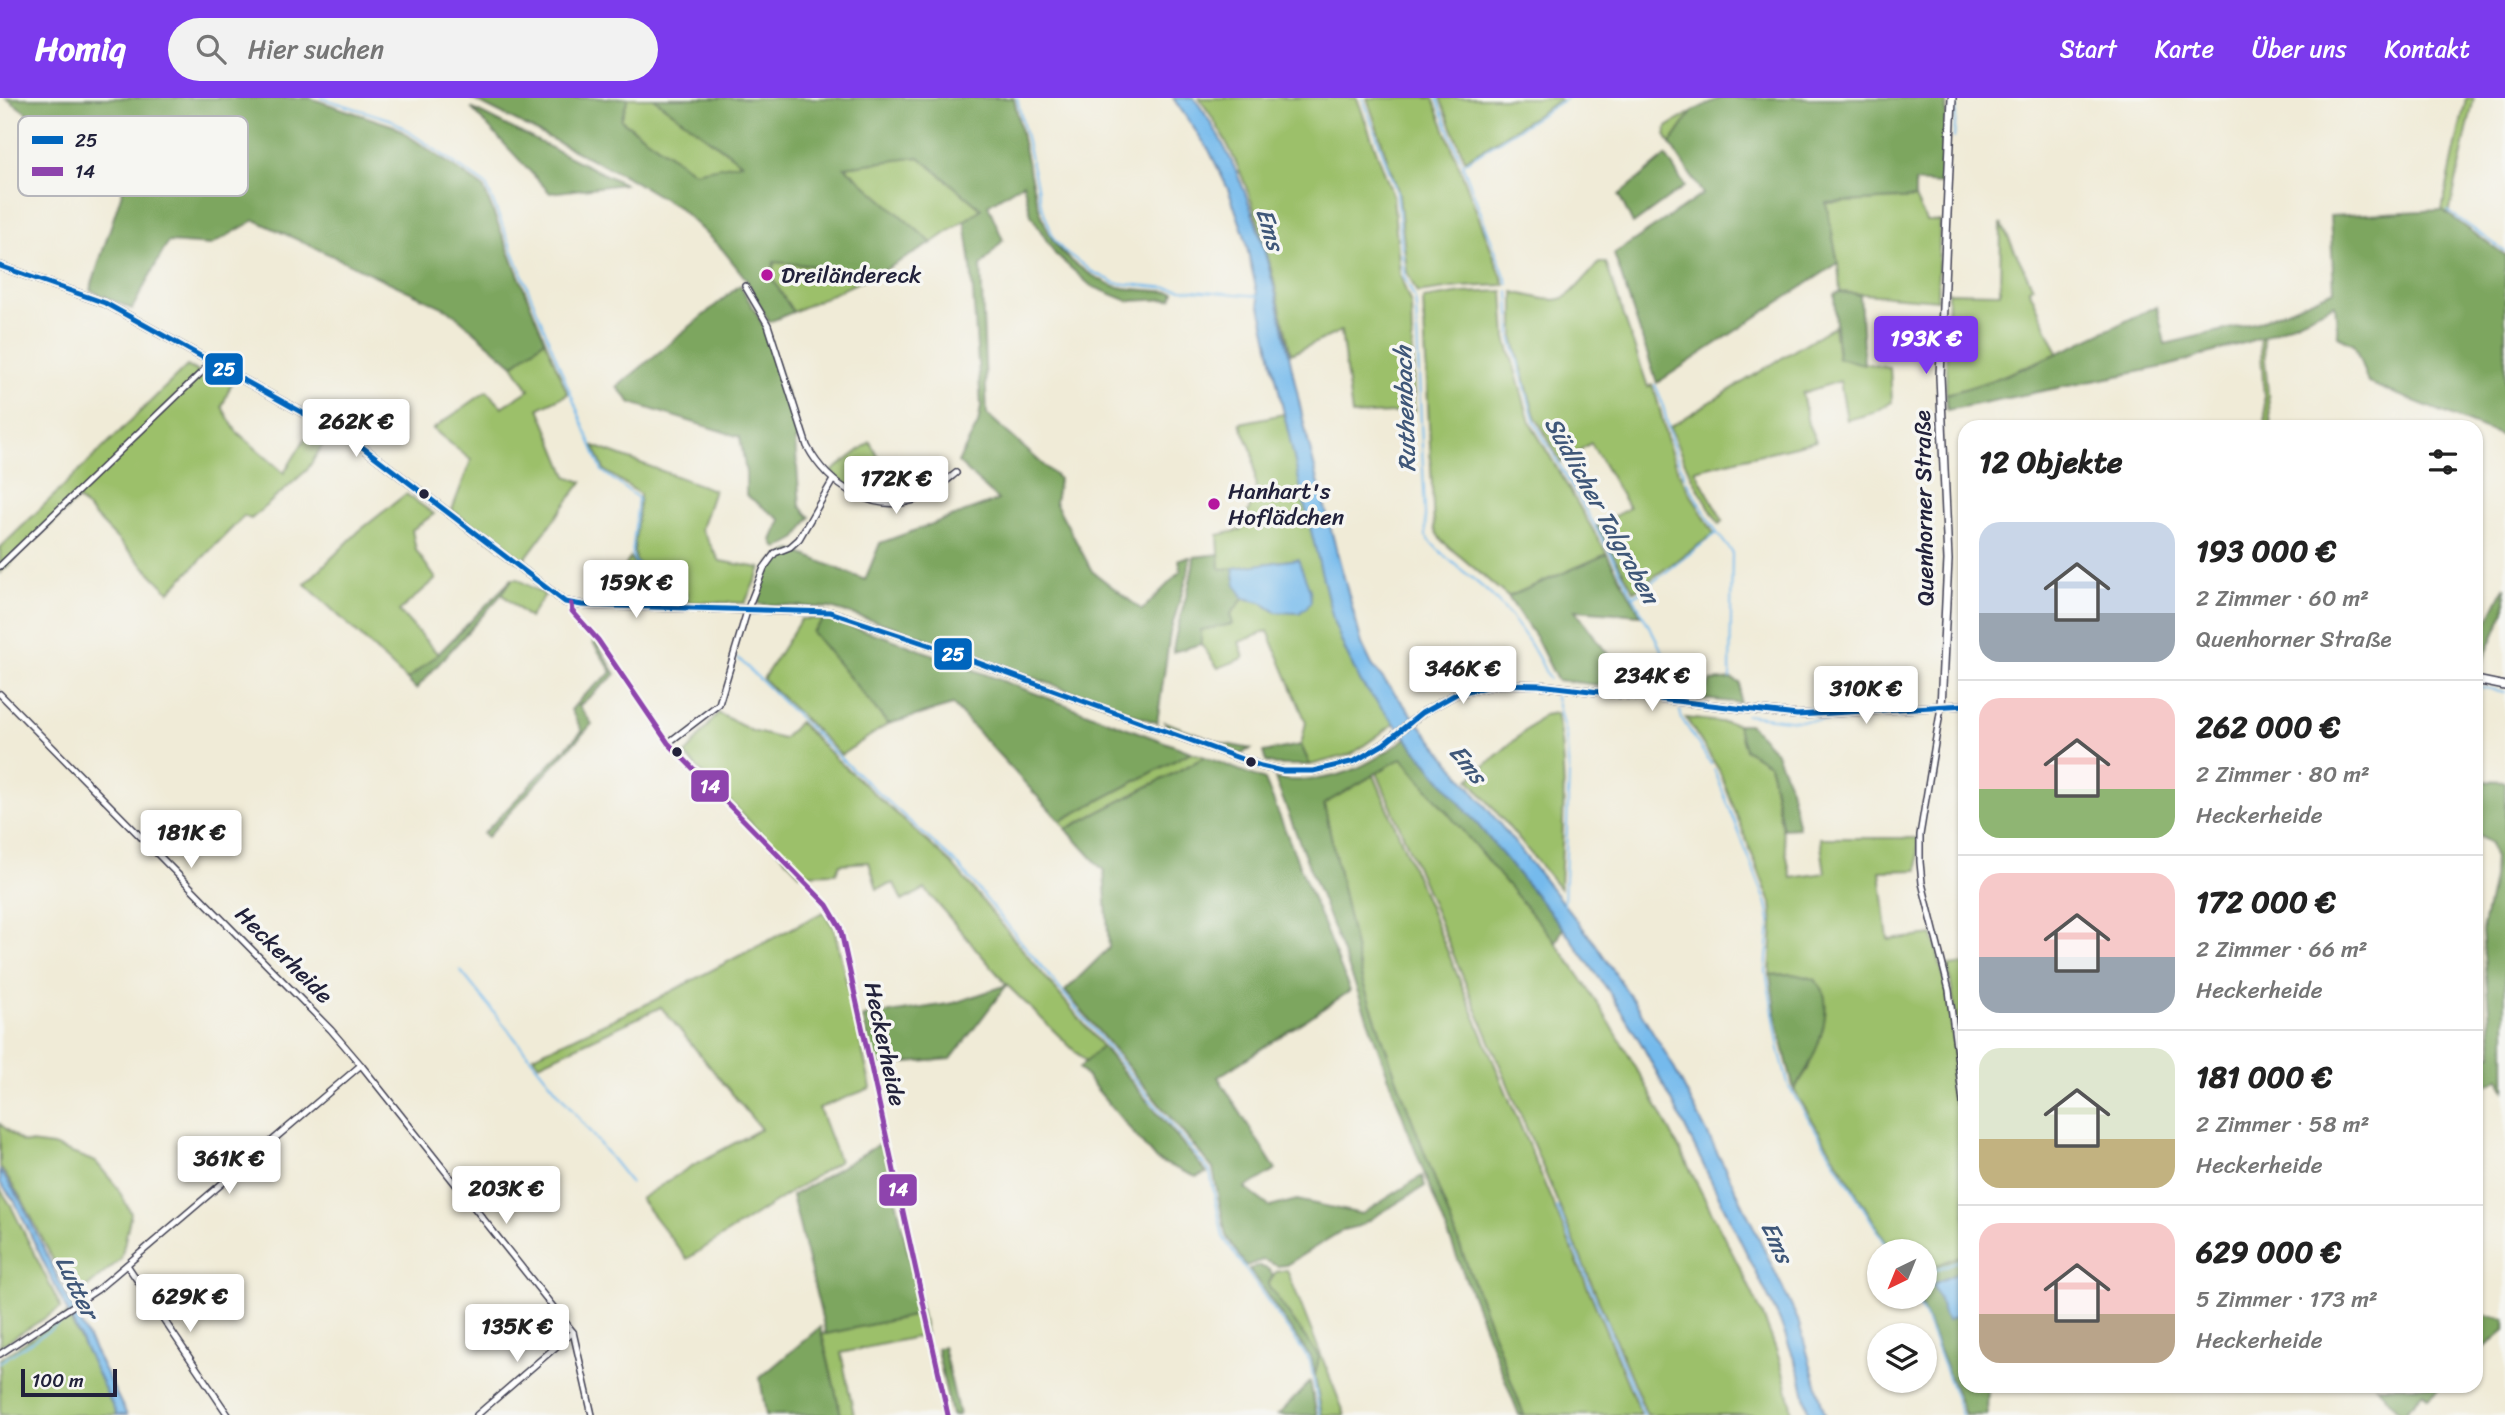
<!DOCTYPE html>
<html lang="de">
<head>
<meta charset="utf-8">
<style>
	body { margin:0; font-family:Sriracha,sans-serif; background:#f2f2f2; color:#222; height:100vh; display:flex; flex-direction:column; font-size:26px; white-space:nowrap }
	* { box-sizing:border-box; margin:0 }
	p { font-size:23px; color:#767676 }
	.icon { flex:none; width:38px; height:38px; fill:none; stroke:currentColor; stroke-width:2; stroke-linecap:round; stroke-linejoin:round }
	.map { position:relative; flex:1; overflow:hidden }
	.sheet { position:absolute; left:1958px; top:322px; width:525px; height:973px; display:flex; flex-direction:column; background:#fff; border-radius:21px; box-shadow:0 2px 5px #0004 }
	.sheet>* { flex:none }
	.needle { width:46px; rotate:223deg }
	.controls { position:absolute; left:1867px; top:1141px; display:grid; gap:14px }
	.controls a { display:grid; place-items:center; width:70px; height:70px; border-radius:50%; background:#fff; box-shadow:0 2px 5px #0004; font-size:35px }
	.scale { position:absolute; left:21px; bottom:18px; width:96px; box-sizing:border-box; padding-left:7px; border:4px solid #22223b; border-top:0; font-size:19px; line-height:24px; white-space:nowrap; color:#22223b; -webkit-text-stroke:5px #f6f6f2; paint-order:stroke }
	.price { position:absolute; translate:-50% -60px; padding:0 16px; border-radius:7px; background:#fff; color:#222; font-size:23px; line-height:46px; filter:drop-shadow(0 2px 4px #0008) }
	.price::after { content:''; position:absolute; left:50%; top:42px; width:21px; height:16px; margin-left:-10px; background:inherit; clip-path:polygon(0 0,100% 0,50% 100%) }
	.price.on { background:#7c3aed; color:#fff }
	ul { padding:0; list-style:none }
	li { display:flex; align-items:center; gap:21px; height:175px; padding:0 21px }
	li+li { border-top:2px solid #e0e0e0 }
	li span { display:grid; place-items:center; flex:none; width:196px; height:140px; border-radius:21px; color:#555 }
	li>.icon { margin-inline-start:auto }
	span .icon { width:84px; height:84px; fill:#fffc; stroke-width:1 }
	li b { font-size:30px }
	h2 { display:flex; justify-content:space-between; align-items:center; height:84px; padding:0 21px; font-size:30px }
	header { display:flex; align-items:center; gap:42px; box-sizing:border-box; height:98px; padding:0 35px; background:#7c3aed; color:#fff }
	header strong { font-size:33px }
	nav { display:flex; gap:38px; margin-inline-start:auto; font-size:24px }
	.search { width:490px; height:63px; background:#f2f2f2; display:flex; align-items:center; gap:18px; box-sizing:border-box; padding:0 24px; border-radius:38px; color:#767676; font-size:26px }
	.map>svg:first-child { display:block }
	.green { fill:#9cc06a; stroke:#5f7152; stroke-width:2 }
	.forest { fill:#7da65e; stroke:#50644c; stroke-width:2 }
	.water { fill:#75baec; stroke:#4c6e94; stroke-width:2 }
	.lines { fill:none; stroke-linecap:round; stroke-linejoin:round }
	.stream { stroke:#75baec; stroke-width:2 }
	.street-casing { stroke:#414052; stroke-width:8 }
	.secondary-casing { stroke:#414052; stroke-width:10 }
	.street { stroke:#fff; stroke-width:5 }
	.secondary { stroke:#fff; stroke-width:7 }
	.bus-1-casing { stroke:#f6f6f2; stroke-width:10 }
	.bus-2-casing { stroke:#f6f6f2; stroke-width:10 }
	.bus-1 { stroke:#0065bd; stroke-width:5 }
	.bus-2 { stroke:#8e44ad; stroke-width:5 }
	.poi-dot { fill:#b5179e; stroke:#f6f6f2; stroke-width:2.5 }
	.bus-dot { fill:#22223b; stroke:#f6f6f2; stroke-width:2.5 }
	.labels { text-anchor:middle; dominant-baseline:central; stroke-width:7; stroke-linejoin:round; paint-order:stroke }
	.poi-label { font-size:23px; fill:#22223b; stroke:#f6f6f2; text-anchor:start }
	.street-label { font-size:23px; fill:#22223b; stroke:#f6f6f2 }
	.water-label { font-size:24px; font-style:italic; fill:#3f5779; stroke:#f6f6f2 }
	.key { fill:#f6f6f2; stroke:#b6b6bb; stroke-width:2 }
	.key-label { font-size:19px; fill:#22223b }
	.line-badge { stroke:#f6f6f2; stroke-width:2.5 }
	.badge-label { font-size:19px; text-anchor:middle; font-weight:bold; fill:#fff }
</style>
</head>
<body>
<header>
<strong>Homiq</strong>
<div class="search"><svg class="icon" aria-label="search" viewBox="0 0 24 24"><circle cx="10" cy="10" r="6"/><path d="M15 15l6 6"/></svg>Hier suchen</div>
<nav><a>Start</a><a>Karte</a><a>Über uns</a><a>Kontakt</a></nav>
</header>
<div class="map">
<svg width="2505" height="1317" viewBox="0 0 2505 1317">
	<rect width="100%" height="100%" fill="#f6f6f2"/>
	<filter id="ink" filterUnits="userSpaceOnUse"><feTurbulence type="fractalNoise" baseFrequency=".0143" numOctaves="2"/><feDisplacementMap in="SourceGraphic" scale="14" xChannelSelector="R" yChannelSelector="G"/><feConvolveMatrix kernelMatrix="1 2 1 2 8 2 1 2 1" color-interpolation-filters="sRGB"/></filter>
	<filter id="wash" filterUnits="userSpaceOnUse"><feTurbulence type="fractalNoise" baseFrequency=".00686" numOctaves="4" result="noise"/><feDisplacementMap in="SourceGraphic" scale="28" xChannelSelector="R" yChannelSelector="G"/><feGaussianBlur stdDeviation="1.57" result="paint"/><feColorMatrix in="noise" values="0 0 0 0 0 0 0 0 0 0 0 0 0 0 0 0 0 1.4 0 .05"/><feComposite in="paint" operator="in"/></filter>
	<g filter="url(#wash)">
		<rect width="100%" height="100%" fill="#f0ebd7"/>
		<g class="green">
			<path d="M628,0H653L743,66L694,74L621,22Z"/>
			<path d="M1199,0H1357L1393,98L1400,177L1411,207L1414,314L1352,317L1341,233L1291,256C1270,167 1254,75 1199,0Z"/>
			<path d="M1367,0H1433L1505,187L1461,189L1417,195L1407,174L1399,96Z"/>
			<path d="M1440,0H1558L1560,2L1465,62Z"/>
			<path d="M2466,0H2474L2449,117L2442,112Z"/>
			<path d="M1693,13L1670,46L1665,37L1667,29Z"/>
			<path d="M919,59L981,111L932,145L844,69Z"/>
			<path d="M1915,100L1926,123H1940L1937,202L1840,194L1838,165L1826,105Z"/>
			<path d="M2001,125L2033,189L2029,191L2058,255L1983,286L1946,296L1948,194L2000,195Z"/>
			<path d="M774,164L881,174L793,214L771,180Z"/>
			<path d="M1599,165H1606L1648,289L1652,287C1661,308 1663,330 1670,352C1680,382 1699,409 1714,436L1634,493L1597,428L1629,410L1591,345L1561,364L1535,318L1514,242V194C1569,208 1561,206 1599,165Z"/>
			<path d="M1503,193L1506,240L1530,324L1607,456L1508,499L1441,442L1434,431L1423,201L1462,195Z"/>
			<path d="M1834,228L1838,260L1890,270L1892,304L1873,315L1847,322L1840,283L1802,295L1808,326L1816,343L1695,372L1723,423L1719,426C1700,394 1682,364 1670,329Z"/>
			<path d="M2263,239L2271,329H2266L2260,240Z"/>
			<path d="M545,242L568,296L539,310L567,378L582,384L524,462L517,463L452,412L471,362L433,331L487,293L502,309L529,292L513,267Z"/>
			<path d="M187,268L206,278L222,279L232,284L222,309L236,333L284,375L311,331L327,340L307,372L251,421L244,418L169,494L78,401L0,475V450Z"/>
			<path d="M1284,316L1335,525L1361,585L1395,625L1352,656L1310,667L1301,647L1306,624L1268,533L1239,544L1244,560L1218,570L1201,546L1200,532L1233,526L1230,517L1244,500L1261,504L1276,514L1298,461L1220,472L1218,437L1241,432L1256,394L1253,355L1240,325Z"/>
			<path d="M870,344L901,401C872,404 852,393 831,374Z"/>
			<path d="M594,348L714,392L701,431L720,463L761,470L745,505L688,504L686,495L681,490L636,464L634,454L640,396L604,372Z"/>
			<path d="M406,396L434,416L412,432L416,452L436,481L399,513L438,556L407,582L305,486L359,433Z"/>
			<path d="M630,459C640,480 678,481 684,504L608,503Z"/>
			<path d="M512,481H517L545,497L529,520L502,496Z"/>
			<path d="M801,521H824L813,534L888,626L841,657L763,581Z"/>
			<path d="M718,615L752,633L783,641L799,624L835,660L952,766L1102,948L1086,964L1007,887L925,791L902,803L894,785L877,791L869,764L840,766L836,775L800,776L685,657Z"/>
			<path d="M1556,615C1569,673 1562,732 1560,791L1469,681L1544,617Z"/>
			<path d="M1686,620L1737,626L1745,651L1770,667L1791,780L1825,775L1820,740H1917L1918,772L1880,773L1888,842L1933,837L1947,893L1965,1044V1156L1925,1172V1153H1892L1794,992L1808,971L1824,923L1793,876L1770,877L1773,826L1771,805L1719,672Z"/>
			<path d="M1191,654L1205,659L1066,731L1060,723Z"/>
			<path d="M1402,659C1468,739 1540,816 1596,903C1641,973 1678,1048 1715,1121C1747,1184 1783,1247 1792,1317H1647L1377,675Z"/>
			<path d="M1374,677L1641,1317H1524L1396,979L1362,882L1324,706Z"/>
			<path d="M823,814L834,830L871,990L819,1010L839,1063L687,1161L640,1101L690,1069L761,1031L661,909L539,966L533,958L651,904Z"/>
			<path d="M1965,866V997L1956,918L1948,868Z"/>
			<path d="M0,1026L22,1044L53,1048L96,1064L117,1089L131,1115L121,1161L73,1201L22,1101L0,1069Z"/>
			<path d="M0,1091L10,1106L61,1210L0,1248Z"/>
			<path d="M1287,1172L1345,1317H1322L1315,1278L1319,1259L1268,1187L1276,1174Z"/>
			<path d="M67,1216L107,1293L117,1317H0V1261Z"/>
			<path d="M922,1216L926,1237L841,1255L854,1317H841L822,1236Z"/>
		</g>
		<g class="forest">
			<path d="M6,0H310L394,28L483,89L545,242L513,267L449,212L255,122L211,147L168,144L132,211L90,192L125,85Z"/>
			<path d="M470,0H628L621,22L694,74L742,65L653,0H1014C1022,36 1036,129 1061,153C1074,167 1097,182 1115,188C1133,193 1155,192 1174,194L1172,201L1128,203L1091,188L1055,156L1031,117L1023,85L988,107L1003,142L981,168L987,316L1059,381L1055,404L1092,473L1142,512L1181,473L1179,461L1190,459L1188,475L1170,535L1157,625L895,529L830,510L759,506L756,499C765,476 766,459 793,452L865,482L880,445L998,402L958,364L978,326L981,308L971,167L965,123L981,111L919,59L845,69L932,145L881,174L774,164L772,180L793,214L769,224L746,181L722,151L679,110L627,79Z"/>
			<path d="M1720,0H1947L1941,86L1915,84V100L1826,105L1838,165L1657,285L1614,156L1703,96L1670,46L1693,13Z"/>
			<path d="M471,10L624,86L550,95Z"/>
			<path d="M1666,58L1685,88L1633,126L1619,97Z"/>
			<path d="M2442,112L2505,157V339L2368,285L2354,246L2338,238L2335,206L2263,239L2168,268L1947,312L1946,296C2020,277 2088,241 2157,208L2165,246L2258,224L2334,192L2330,118Z"/>
			<path d="M740,187L764,229L801,340L795,342L800,408L810,419L797,440L779,450L775,449L772,442L781,422L746,397V375L740,339L631,305L617,289Z"/>
			<path d="M1840,194L1860,197L1864,266L1838,260L1834,196Z"/>
			<path d="M1219,456L1220,471L1233,470L1236,487L1244,500L1230,517L1233,526L1201,532V546L1173,554C1176,522 1192,491 1194,459Z"/>
			<path d="M1607,456L1641,517L1575,512L1609,558L1664,564L1675,584L1665,595L1557,582L1536,540L1508,499Z"/>
			<path d="M512,481L502,496L416,591L407,582L438,556Z"/>
			<path d="M2505,488V512L2478,574H2476V547Z"/>
			<path d="M824,521L886,539L1191,654L1060,723L953,607L888,626L812,534Z"/>
			<path d="M593,539L616,576L579,608L592,626L487,739L483,736L582,633L571,612L583,598L612,574L593,545Z"/>
			<path d="M1732,581L1740,585V605L1684,599L1683,590L1706,591L1711,583Z"/>
			<path d="M1165,624L1225,646L1251,651L1240,656L1167,630Z"/>
			<path d="M1737,626H1749L1775,653L1789,685L1799,730L1783,731L1770,667L1745,651Z"/>
			<path d="M1406,640L1563,830L1556,845L1402,660L1324,706L1362,882L1396,979L1524,1317H1519L1412,1044L1356,889L1275,681C1331,687 1363,672 1406,640Z"/>
			<path d="M1301,647L1310,667H1276L1266,664L1263,654Z"/>
			<path d="M1205,659L1265,682L1350,893L1218,979L1276,1072L1245,1090L1270,1109L1297,1102L1362,1116L1422,1078L1425,1088L1359,1128L1343,1132L1286,1167L1278,1168L1263,1162L1246,1168L1226,1138L1213,1071L1065,893L1109,850L1104,773L1066,731Z"/>
			<path d="M2476,683L2505,684V994L2499,980L2476,993V959L2493,956L2482,833L2493,780L2494,758L2491,745L2476,737Z"/>
			<path d="M1793,876L1815,881C1818,886 1824,893 1825,900C1829,931 1811,967 1794,992L1777,924L1770,877Z"/>
			<path d="M1007,887L951,961L874,968L863,919L954,905Z"/>
			<path d="M1102,948L1207,1075L1196,1079L1156,1062L1079,970Z"/>
			<path d="M883,1044L922,1216L826,1236L792,1098Z"/>
			<path d="M1965,1156V1172L1933,1186L1947,1222L1965,1213V1288H1988L1987,1317H1965L1918,1199H1925V1172Z"/>
			<path d="M1259,1168L1268,1171L1273,1177L1268,1187L1319,1259L1315,1278L1312,1262L1249,1171Z"/>
			<path d="M2476,1215L2505,1221V1232L2476,1257Z"/>
			<path d="M820,1229L841,1317H766L760,1280Z"/>
			<path d="M943,1248L959,1317H951L937,1251Z"/>
			<path d="M1310,1284L1317,1317H1278Z"/>
			<path d="M2377,1288H2441L2428,1300L2423,1294L2401,1317Z"/>
		</g>
		<g class="water">
			<path d="M1173,0H1194C1264,94 1279,219 1305,330C1322,403 1343,474 1362,546L1372,567L1595,845L1642,916L1672,966L1735,1090L1798,1222L1825,1317H1809L1800,1276L1779,1221L1673,1005L1641,945L1610,895L1563,830L1361,585L1345,552L1334,525L1304,405L1244,136L1228,91L1209,52Z"/>
			<path d="M1298,461L1310,492L1311,503L1307,509L1299,515L1276,514L1261,504L1244,500L1236,487L1233,470Z"/>
			<path d="M0,1073L20,1101L64,1193L127,1317H117L14,1102L0,1085Z"/>
			<path d="M1965,1172V1213L1947,1223L1933,1186Z"/>
		</g>
		<g class="lines">
			<g class="stream">
				<path d="M322,0L392,22L486,87L602,373L638,400L632,456L635,465L679,492L684,497L685,503"/>
				<path d="M1017,0L1041,106L1054,141L1062,151L1091,173L1116,185L1259,198"/>
				<path d="M1363,0L1397,95L1404,178L1415,201L1416,210L1426,438C1444,462 1473,478 1494,500C1517,523 1536,552 1549,581"/>
				<path d="M1437,0L1508,186"/>
				<path d="M1954,40L1957,0"/>
				<path d="M1464,65L1567,0"/>
				<path d="M2448,113L2505,153"/>
				<path d="M1509,194L1511,240L1535,325L1611,456L1681,589L1682,598"/>
				<path d="M1717,435L1732,454L1730,580"/>
				<path d="M1633,499L1717,435C1702,408 1683,381 1674,351C1666,329 1666,307 1655,287"/>
				<path d="M738,560L838,658L959,768L1210,1074L1223,1139L1310,1263L1320,1317"/>
				<path d="M2476,588L2505,594"/>
				<path d="M1555,596L1566,638L1569,675L1564,807"/>
				<path d="M1680,613L1682,621L1711,666"/>
				<path d="M1746,617L1797,623L1828,622"/>
				<path d="M1714,671L1767,806L1770,824L1766,873L1779,951L1789,989L1890,1153"/>
				<path d="M460,872L631,1085"/>
				<path d="M1557,1109L1644,1317"/>
				<path d="M1925,1176L1965,1160"/>
				<path d="M1915,1199L1924,1217L1962,1317"/>
				<path d="M0,1264L70,1219"/>
			</g>
		</g>
	</g>
	<g filter="url(#ink)">
		<g class="lines">
			<g class="street-casing">
				<g id="street">
					<path d="M745,188L768,227L807,348C828,388 875,418 920,400C934,394 945,384 956,375"/>
					<path d="M0,468L204,272L210,262"/>
					<path d="M571,506L572,513L598,542L668,645L827,807L840,829L948,1317"/>
					<path d="M0,596L331,932L361,967L573,1234L592,1317"/>
					<path d="M1941,609L1920,737V764L1922,785L1949,892L1965,1021"/>
					<path d="M668,645L719,606L748,510L764,470L775,455L790,449L799,441L833,382"/>
					<path d="M127,1167L228,1317"/>
					<path d="M0,1256L97,1192L361,967"/>
					<path d="M477,1317L573,1234"/>
				</g>
			</g>
			<g class="secondary-casing">
				<g id="secondary">
					<path d="M0,168L105,205L357,345L565,504L582,507L830,514L932,548L1261,668L1283,673H1313L1355,663L1384,646L1422,615L1458,595L1500,586L1539,587L1797,617L1965,607"/>
					<path d="M2476,582L2505,588"/>
					<path d="M1941,609L1948,462L1940,278L1952,0"/>
				</g>
			</g>
			<use href="#street" class="street"/>
			<use href="#secondary" class="secondary"/>
			<g class="bus-1-casing">
				<path id="bus-1" d="M0,168L105,205L357,345L565,504L582,507L830,514L932,548L1261,668L1283,673H1313L1355,663L1384,646L1422,615L1458,595L1500,586L1539,587L1797,617L1965,607"/>
			</g>
			<g class="bus-2-casing">
				<path id="bus-2" d="M571,506L572,513L598,542L668,645L827,807L840,829L948,1317"/>
			</g>
			<use href="#bus-1" class="bus-1"/>
			<use href="#bus-2" class="bus-2"/>
		</g>
	</g>
	<g class="poi-dot">
		<circle cx="767" cy="177" r="7"/>
		<circle cx="1214" cy="406" r="7"/>
	</g>
	<g class="bus-dot">
		<circle cx="424" cy="396" r="6"/>
		<circle cx="677" cy="654" r="6"/>
		<circle cx="1251" cy="664" r="6"/>
	</g>
	<g class="labels">
		<g class="poi-label">
			<text x="781" y="177">Dreiländereck</text>
			<text x="1228" y="393">Hanhart's<tspan x="1228" dy="26">Hoflädchen</tspan></text>
		</g>
		<g class="street-label">
			<text transform="translate(1924 410) rotate(-91)">Quenhorner Straße</text>
			<text transform="translate(284 857) rotate(45)">Heckerheide</text>
			<text transform="translate(885 946) rotate(78)">Heckerheide</text>
		</g>
		<g class="water-label">
			<text transform="translate(1270 131) rotate(73)">Ems</text>
			<text transform="translate(1405 311) rotate(-92)">Ruthenbach</text>
			<text transform="translate(1602 412) rotate(61)">Südlicher Talgraben</text>
			<text transform="translate(1468 666) rotate(51)">Ems</text>
			<text transform="translate(1777 1144) rotate(65)">Ems</text>
			<text transform="translate(77 1189) rotate(64)">Lutter</text>
		</g>
	</g>
	<rect x="18" y="18" width="230" height="80" rx="10" class="key"/>
	<rect x="32" y="38" width="31" height="8" fill="#0065bd"/>
	<rect x="32" y="69" width="31" height="9" fill="#8e44ad"/>
	<g class="key-label">
		<text x="75" y="49">25</text>
		<text x="75" y="80">14</text>
	</g>
	<g class="line-badge">
		<rect x="204" y="254" width="40" height="34" rx="7" fill="#0065bd"/>
		<rect x="933" y="539" width="40" height="34" rx="7" fill="#0065bd"/>
		<rect x="690" y="671" width="40" height="34" rx="7" fill="#8e44ad"/>
		<rect x="878" y="1075" width="40" height="34" rx="7" fill="#8e44ad"/>
	</g>
	<g class="badge-label">
		<text x="224" y="278">25</text>
		<text x="953" y="563">25</text>
		<text x="710" y="695">14</text>
		<text x="898" y="1098">14</text>
	</g>
</svg>
<div class="controls">
<a><svg class="needle" viewBox="-14 -14 28 28"><path d="M0-13l5 13h-10z" fill="#e53935"/><path d="M0 13l5-13h-10z" fill="#767676"/></svg></a>
<a><svg class="icon" aria-label="layers" viewBox="0 0 24 24"><path d="M12 4l9 5-9 5-9-5zM3 14l9 5 9-5"/></svg></a>
</div>
<div class="scale">100 m</div>
<b class="price on" style="left:1926px;top:278px">193K €</b>
<b class="price" style="left:356px;top:361px">262K €</b>
<b class="price" style="left:896px;top:418px">172K €</b>
<b class="price" style="left:636px;top:522px">159K €</b>
<b class="price" style="left:1463px;top:608px">346K €</b>
<b class="price" style="left:1652px;top:615px">234K €</b>
<b class="price" style="left:1866px;top:628px">310K €</b>
<b class="price" style="left:191px;top:772px">181K €</b>
<b class="price" style="left:229px;top:1098px">361K €</b>
<b class="price" style="left:506px;top:1128px">203K €</b>
<b class="price" style="left:190px;top:1236px">629K €</b>
<b class="price" style="left:517px;top:1266px">135K €</b>
<section class="sheet">
<h2>12 Objekte<svg class="icon" aria-label="filters" viewBox="0 0 24 24"><path d="M4 7h16M4 17h16"/><circle cx="9" cy="7" r="2"/><circle cx="15" cy="17" r="2"/></svg></h2>
<ul>
<li><span style="background:linear-gradient(#c9d6e8 65%,#9aa5b1 0)"><svg class="icon" aria-label="home" viewBox="0 0 24 24"><path d="M3 11l9-7 9 7M6 9v11h12V9"/></svg></span><div><b>193 000 €</b><p>2 Zimmer · 60 m²</p><p>Quenhorner Straße</p></div></li>
<li><span style="background:linear-gradient(#f6c9c9 65%,#8fb573 0)"><svg class="icon" aria-label="home" viewBox="0 0 24 24"><path d="M3 11l9-7 9 7M6 9v11h12V9"/></svg></span><div><b>262 000 €</b><p>2 Zimmer · 80 m²</p><p>Heckerheide</p></div></li>
<li><span style="background:linear-gradient(#f6c9c9 60%,#9aa5b1 0)"><svg class="icon" aria-label="home" viewBox="0 0 24 24"><path d="M3 11l9-7 9 7M6 9v11h12V9"/></svg></span><div><b>172 000 €</b><p>2 Zimmer · 66 m²</p><p>Heckerheide</p></div></li>
<li><span style="background:linear-gradient(#dfe7d0 65%,#c2b280 0)"><svg class="icon" aria-label="home" viewBox="0 0 24 24"><path d="M3 11l9-7 9 7M6 9v11h12V9"/></svg></span><div><b>181 000 €</b><p>2 Zimmer · 58 m²</p><p>Heckerheide</p></div></li>
<li><span style="background:linear-gradient(#f6c9c9 65%,#b9a48a 0)"><svg class="icon" aria-label="home" viewBox="0 0 24 24"><path d="M3 11l9-7 9 7M6 9v11h12V9"/></svg></span><div><b>629 000 €</b><p>5 Zimmer · 173 m²</p><p>Heckerheide</p></div></li>
</ul>
</section>
</div>
</body>
</html>
